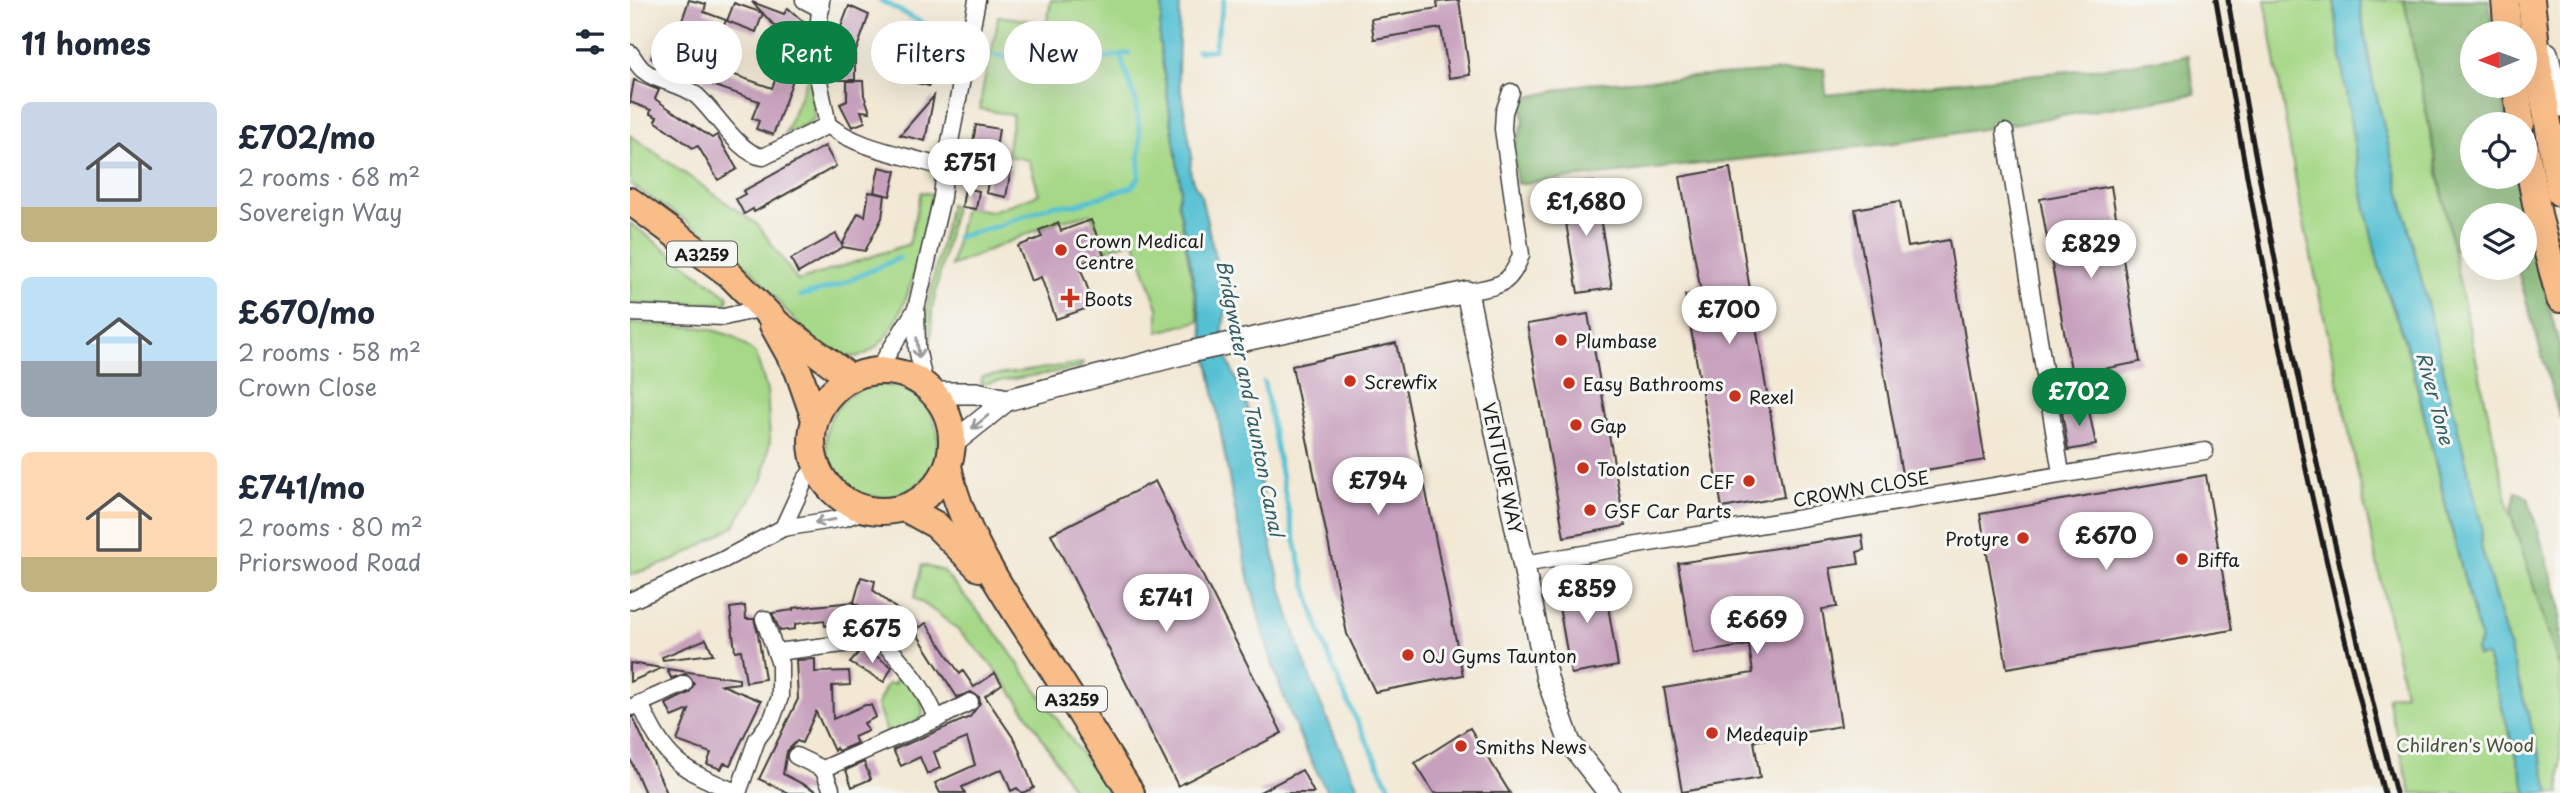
<!DOCTYPE html>
<html lang="en">
<head>
<meta charset="utf-8">
<style>
	body { margin:0; font-family:"Playpen Sans",sans-serif; background:#f6f6f7; color:#1f2937; height:100vh; display:flex; flex-direction:column; font-size:26px; white-space:nowrap }
	* { box-sizing:border-box; margin:0 }
	p { font-size:23px; color:#747a83 }
	.icon { flex:none; width:38px; height:38px; fill:none; stroke:currentColor; stroke-width:2; stroke-linecap:round; stroke-linejoin:round }
	.map { position:relative; flex:1; overflow:hidden }
	.drawer { display:flex; flex-direction:column; background:#fff; width:630px }
	.drawer>* { flex:none }
	.banner { position:absolute; left:21px; top:21px; width:665px; height:63px; display:flex; gap:14px }
	.needle { width:46px; rotate:269deg }
	.fabs { position:absolute; left:1830px; top:21px; display:grid; gap:14px }
	.fabs a { display:grid; place-items:center; width:77px; height:77px; border-radius:50%; background:#fff; box-shadow:0 7px 28px #0002; font-size:35px }
	.price { position:absolute; translate:-50% -60px; padding:0 16px; border-radius:24px; background:#fff; color:#222; font-size:23px; line-height:46px; filter:drop-shadow(0 2px 4px #0008) }
	.price::after { content:''; position:absolute; left:50%; top:42px; width:21px; height:16px; margin-left:-10px; background:inherit; clip-path:polygon(0 0,100% 0,50% 100%) }
	.price.on { background:#0b8043; color:#fff }
	ul { padding:0; list-style:none }
	li { display:flex; align-items:center; gap:21px; height:175px; padding:0 21px }
	li span { display:grid; place-items:center; flex:none; width:196px; height:140px; border-radius:10px; color:#555 }
	li>.icon { margin-inline-start:auto }
	span .icon { width:84px; height:84px; fill:#fffc; stroke-width:1 }
	li b { font-size:30px }
	h2 { display:flex; justify-content:space-between; align-items:center; height:84px; padding:0 21px; font-size:30px }
	.tag { padding:0 24px; border-radius:32px; background:#fff; box-shadow:0 7px 28px #0002; font-size:24px; line-height:63px }
	.tag.on { background:#0b8043; color:#fff }
	main { display:flex; flex:1; min-height:0 }
	.map>svg:first-child { display:block }
	.green { fill:#a6d887; stroke:#617a52; stroke-width:2 }
	.forest { fill:#84b874; stroke:#506a48; stroke-width:2 }
	.water { fill:#57c1d3; stroke:#3a6e78; stroke-width:2 }
	.lines { fill:none; stroke-linecap:round; stroke-linejoin:round }
	.stream { stroke:#57c1d3; stroke-width:5 }
	.building { fill:#c7a0bd }
	.minor-casing { stroke:#3c3b38; stroke-width:19 }
	.tertiary-casing { stroke:#3c3b38; stroke-width:24 }
	.primary-casing { stroke:#3c3b38; stroke-width:30 }
	.minor { stroke:#fff; stroke-width:16 }
	.tertiary { stroke:#fff; stroke-width:21 }
	.primary { stroke:#f8bd89; stroke-width:26 }
	.rail { stroke:#1c1c1c; stroke-width:5 }
	.oneway { stroke:#999 }
	.poi-dot { fill:#c8321e; stroke:#f6f6f2; stroke-width:2.5 }
	.labels { text-anchor:middle; dominant-baseline:central; stroke-width:6; stroke-linejoin:round; paint-order:stroke }
	.shield { fill:#f6f6f2; stroke:#5d5d5c; stroke-width:2 }
	.shield-label { font-size:16px; font-weight:bold; fill:#1c1c1c }
	.poi-label { font-size:18px; fill:#1c1c1c; stroke:#f6f6f2; text-anchor:start }
	.street-label { font-size:18px; fill:#1c1c1c; stroke:#f6f6f2 }
	.park-label { font-size:18px; fill:#45543c; stroke:#f6f6f2 }
	.water-label { font-size:19px; font-style:italic; fill:#345e65; stroke:#f6f6f2 }
</style>
</head>
<body>
<main>
<section class="drawer">
<h2>11 homes<svg class="icon" aria-label="filters" viewBox="0 0 24 24"><path d="M4 7h16M4 17h16"/><circle cx="9" cy="7" r="2"/><circle cx="15" cy="17" r="2"/></svg></h2>
<ul>
<li><span style="background:linear-gradient(#c9d6e8 75%,#c2b280 0)"><svg class="icon" aria-label="home" viewBox="0 0 24 24"><path d="M3 11l9-7 9 7M6 9v11h12V9"/></svg></span><div><b>£702/mo</b><p>2 rooms · 68 m²</p><p>Sovereign Way</p></div></li>
<li><span style="background:linear-gradient(#bfe0f5 60%,#9aa5b1 0)"><svg class="icon" aria-label="home" viewBox="0 0 24 24"><path d="M3 11l9-7 9 7M6 9v11h12V9"/></svg></span><div><b>£670/mo</b><p>2 rooms · 58 m²</p><p>Crown Close</p></div></li>
<li><span style="background:linear-gradient(#ffd9b3 75%,#c2b280 0)"><svg class="icon" aria-label="home" viewBox="0 0 24 24"><path d="M3 11l9-7 9 7M6 9v11h12V9"/></svg></span><div><b>£741/mo</b><p>2 rooms · 80 m²</p><p>Priorswood Road</p></div></li>
</ul>
</section>
<div class="map">
<svg width="1930" height="793" viewBox="0 0 1930 793">
	<rect width="100%" height="100%" fill="#f6f6f2"/>
	<filter id="ink" filterUnits="userSpaceOnUse"><feTurbulence type="fractalNoise" baseFrequency=".0143" numOctaves="2"/><feDisplacementMap in="SourceGraphic" scale="14" xChannelSelector="R" yChannelSelector="G"/><feConvolveMatrix kernelMatrix="1 2 1 2 8 2 1 2 1" color-interpolation-filters="sRGB"/></filter>
	<filter id="wash" filterUnits="userSpaceOnUse"><feTurbulence type="fractalNoise" baseFrequency=".00686" numOctaves="4" result="noise"/><feDisplacementMap in="SourceGraphic" scale="28" xChannelSelector="R" yChannelSelector="G"/><feGaussianBlur stdDeviation="1.57" result="paint"/><feColorMatrix in="noise" values="0 0 0 0 0 0 0 0 0 0 0 0 0 0 0 0 0 1.4 0 .05"/><feComposite in="paint" operator="in"/></filter>
	<g filter="url(#wash)">
		<rect width="100%" height="100%" fill="#f2e8d4"/>
		<g class="green">
			<path d="M421,0H533L529,39L551,188L548,201L569,321L528,332V308L504,240L475,250L461,214L428,221L321,266L334,207L362,211L409,194L399,160L377,156L383,115L350,109C352,77 365,48 368,16L417,23Z"/>
			<path d="M1635,0H1704C1715,87 1727,177 1748,262C1757,297 1772,328 1781,363C1804,456 1824,548 1851,640L1846,650L1847,655L1857,656L1897,793H1781L1757,697L1775,693L1669,200Z"/>
			<path d="M1729,0H1774L1832,295L1880,513L1930,670V793H1920L1851,546L1852,527L1743,82Z"/>
			<path d="M180,72L185,117L179,123L155,134Z"/>
			<path d="M0,135L128,225L168,281L279,244L291,192L302,194C294,234 271,389 200,351C167,332 145,293 118,267C83,235 39,211 0,184Z"/>
			<path d="M320,204L324,206L323,213L302,310L301,342L297,343L296,312Z"/>
			<path d="M0,223L98,296L97,303L0,304Z"/>
			<path d="M0,323L76,328L102,336L126,354L137,391L140,440L133,479L103,527L45,560L0,575Z"/>
			<path d="M453,363L450,368L351,384L352,377Z"/>
			<circle cx="252" cy="441" r="56"/>
			<path d="M292,565L313,571L368,635L479,793H445C402,721 359,641 284,598Z"/>
			<path d="M270,673C281,687 298,700 291,719L258,735L247,706L257,684H264Z"/>
		</g>
		<g class="forest">
			<path d="M1774,0H1859L1863,33H1843V86H1871L1877,124H1843V177H1887L1895,215H1843V246L1824,250Z"/>
			<path d="M1558,55L1565,94L1273,142L887,184L883,149L894,122L891,99L955,84L1194,68L1196,95L1480,67Z"/>
			<path d="M1895,216L1930,348V418L1887,268H1895Z"/>
			<path d="M1886,491L1898,498L1930,604V670L1881,513Z"/>
		</g>
		<g class="water">
			<path d="M533,0H550L548,74L562,156C558,168 561,183 570,192L597,309C586,337 599,370 615,394C625,448 633,503 644,557C662,640 694,717 731,793H698C637,685 615,566 593,445C579,363 564,282 548,201L551,188L529,39Z"/>
			<path d="M1704,0H1729L1743,82L1852,527L1851,547L1920,793H1897L1857,656H1847L1846,650L1851,640C1824,546 1804,453 1780,357C1771,325 1756,295 1748,262C1727,177 1714,87 1704,0Z"/>
		</g>
		<g class="lines">
			<g class="stream">
				<path d="M250,0L296,25L324,34"/>
				<path d="M568,51L584,50L594,0"/>
				<path d="M365,55C413,67 452,64 499,53"/>
				<path d="M327,237L368,226L423,205H445L501,187L509,178L510,138L506,102L490,55"/>
				<path d="M170,296L207,286L269,258"/>
				<path d="M634,382C650,465 663,552 690,632C709,689 736,740 763,793"/>
			</g>
		</g>
		<g id="blocks">
			<g class="building">
				<path d="M59,0L76,4L74,12L96,20L83,56L50,44L46,57L40,55L37,63L21,58L29,35L45,40Z"/>
				<path d="M829,0L840,75L819,78L811,28L744,39L741,19L808,8L807,2Z"/>
				<path d="M122,2L154,14L158,8L177,25L161,43Z"/>
				<path d="M104,3L133,13L126,32L97,21Z"/>
				<path d="M219,6L239,15L225,54V80H209V41L206,40Z"/>
				<path d="M274,42L305,48L299,86L283,82L284,77L277,75L279,64L272,53Z"/>
				<path d="M155,54L170,60L143,135L126,129L129,121L122,118L129,101L73,82L79,66L142,88Z"/>
				<path d="M4,80L29,90L25,99L82,138L87,135L107,169L88,180L68,146L63,148L25,121L27,117L20,114L21,110L0,102Z"/>
				<path d="M217,81H233L234,95L240,112L231,111L235,122L222,127L210,104L217,101Z"/>
				<path d="M304,96L295,141L270,135Z"/>
				<path d="M346,125L369,129L365,154L342,148Z"/>
				<path d="M195,146L206,166L124,212L123,209L114,214L106,199L115,194L113,191Z"/>
				<path d="M361,165L381,169L376,197L356,193Z"/>
				<path d="M249,167L266,171L260,196L244,192Z"/>
				<path d="M1100,168L1154,497L1092,508L1055,295L1071,292L1050,177Z"/>
				<path d="M964,182L982,288L948,293L930,188Z"/>
				<path d="M1481,186L1510,362L1442,375L1410,199Z"/>
				<path d="M335,188L349,191L346,209L332,207Z"/>
				<path d="M239,192L255,195L252,218L235,251L213,247L168,273L161,259L206,234L212,245L228,213L235,216Z"/>
				<path d="M1270,201L1278,247L1319,240L1355,460L1272,474L1225,209Z"/>
				<path d="M461,220L474,255L449,264L464,306L426,319L411,277L401,281L388,246L412,237L409,230L428,223L431,231Z"/>
				<path d="M958,314L995,526L934,537L897,324Z"/>
				<path d="M766,343L833,675L745,692L717,634L662,366Z"/>
				<path d="M1458,406L1466,445L1438,450L1432,412Z"/>
				<path d="M1576,475L1602,630L1377,668L1350,514Z"/>
				<path d="M525,481L652,733L548,786L421,534Z"/>
				<path d="M1232,535L1234,550L1227,552L1229,564L1200,568L1207,607L1192,609L1211,726L1124,741L1130,778L1052,792L1034,688L1123,673L1119,645L1063,654L1048,563Z"/>
				<path d="M973,576L988,666L941,674L925,584Z"/>
				<path d="M231,577L245,581L243,590L289,627L270,638L224,602L226,622L195,626L194,620L165,624V629L150,631L142,613L163,610V608L224,602Z"/>
				<path d="M115,606L116,619H124L128,634L135,679L116,682L111,650L105,651L100,608Z"/>
				<path d="M296,623L330,674L333,671L344,687L365,673L372,684L355,696L386,742L404,788L392,793L387,788L381,791L372,769L332,787L335,793H310L305,783L345,765L337,738L304,752L310,768L297,774L290,757L271,766L263,750L340,717L350,703L349,697L341,692L327,697L285,631Z"/>
				<path d="M76,639L83,654L33,660L32,657Z"/>
				<path d="M233,647L262,667L254,682L220,663Z"/>
				<path d="M185,659V672L219,671L220,685L202,686L203,719L235,705H241L246,717L234,723L238,731L224,737L227,743L208,751L206,748L204,751L186,712L172,743L167,741L157,751L153,774L190,793H158L129,779L168,699L166,660Z"/>
				<path d="M0,663L32,668L0,682Z"/>
				<path d="M37,669L109,679V683L92,685L131,701L100,765L94,763L91,769L77,764L81,753L47,741L59,710L42,717L36,704L59,693L64,684L56,674L41,678Z"/>
				<path d="M0,717H3L37,793H15L0,759Z"/>
				<path d="M840,728L880,793H804L785,763Z"/>
				<path d="M234,762L241,779L222,787L216,770Z"/>
				<path d="M672,770L684,793H628Z"/>
			</g>
		</g>
	</g>
	<g filter="url(#ink)">
		<use href="#blocks" fill-opacity="0" stroke="#3c3b38" stroke-width="2"/>
		<g class="lines">
			<g class="minor-casing">
				<g id="minor">
					<path d="M174,0L191,9"/>
					<path d="M191,0L185,62L198,125"/>
					<path d="M0,53C4,58 8,66 13,70C28,83 51,82 67,96C87,114 109,154 133,157L198,125C233,151 274,154 315,168"/>
					<path d="M1375,132L1431,473"/>
					<path d="M837,292C868,285 879,288 891,255L873,129L874,112L881,92"/>
					<path d="M0,313L94,317L133,308"/>
					<path d="M247,371L286,309"/>
					<path d="M295,386L287,348L286,309L312,197L315,168L347,0"/>
					<path d="M153,528L175,480L186,466"/>
					<path d="M893,564L1575,451"/>
					<path d="M0,601L93,560L153,528L214,518L236,510"/>
					<path d="M146,652L222,643L236,630C268,652 292,684 307,719L340,702"/>
					<path d="M10,703C36,763 51,769 108,793L127,739L142,719L150,697V664L134,619"/>
					<path d="M2,707L54,684"/>
					<path d="M166,756L193,769L307,719"/>
					<path d="M193,769L201,788"/>
				</g>
			</g>
			<g class="tertiary-casing">
				<g id="tertiary">
					<path d="M1917,53L1930,106"/>
					<path d="M303,393H346L377,400L564,351L837,292L917,678L940,743L979,793"/>
					<path d="M322,444L377,400"/>
				</g>
			</g>
			<g class="primary-casing">
				<g id="primary">
					<path d="M1875,0L1878,33"/>
					<path d="M1901,0L1908,65L1930,193"/>
					<path d="M1886,86L1891,124"/>
					<path d="M1895,147L1909,219L1930,299"/>
					<path d="M0,201L99,274L149,325L221,378"/>
					<path d="M143,325L168,370L185,419"/>
					<circle cx="252" cy="441" r="70"/>
					<path d="M318,466C331,533 375,595 412,652C442,699 471,746 501,793"/>
					<path d="M275,508L306,525L349,568"/>
				</g>
			</g>
			<use href="#minor" class="minor"/>
			<use href="#tertiary" class="tertiary"/>
			<use href="#primary" class="primary"/>
			<g class="rail">
				<path d="M1586,0C1631,268 1684,530 1754,793"/>
				<path d="M1598,0C1643,267 1697,531 1766,793"/>
			</g>
		</g>
		<defs><path id="oneway-shaft" d="M-6 0H5M1.5-3L5.5 0L1.5 3" fill="none" stroke-width="1.6" stroke-linecap="round" stroke-linejoin="round" transform="scale(1.75)"/></defs>
		<g class="oneway">
			<use href="#oneway-shaft" transform="translate(288 348) rotate(83)"/>
			<use href="#oneway-shaft" transform="translate(350 422) rotate(141)"/>
			<use href="#oneway-shaft" transform="translate(195 521) rotate(171)"/>
		</g>
	</g>
	<g class="poi-dot">
		<circle cx="431" cy="250" r="7"/>
		<path d="M436.5 287.5h7v7h7v7h-7v7h-7v-7h-7v-7h7z"/>
		<circle cx="931" cy="340" r="7"/>
		<circle cx="720" cy="381" r="7"/>
		<circle cx="939" cy="383" r="7"/>
		<circle cx="1105" cy="396" r="7"/>
		<circle cx="946" cy="425" r="7"/>
		<circle cx="953" cy="468" r="7"/>
		<circle cx="1119" cy="481" r="7"/>
		<circle cx="960" cy="510" r="7"/>
		<circle cx="1393" cy="538" r="7"/>
		<circle cx="1552" cy="559" r="7"/>
		<circle cx="778" cy="655" r="7"/>
		<circle cx="1082" cy="733" r="7"/>
		<circle cx="831" cy="746" r="7"/>
	</g>
	<g class="labels">
		<g class="shield">
			<rect x="37" y="241.5" width="70" height="25" rx="5"/>
			<rect x="407" y="686.5" width="70" height="25" rx="5"/>
		</g>
		<g class="shield-label">
			<text x="72" y="254">A3259</text>
			<text x="442" y="699">A3259</text>
		</g>
		<g class="poi-label">
			<text x="445" y="240">Crown Medical<tspan x="445" dy="21">Centre</tspan></text>
			<text x="454" y="298">Boots</text>
			<text x="945" y="340">Plumbase</text>
			<text x="734" y="381">Screwfix</text>
			<text x="953" y="383">Easy Bathrooms</text>
			<text x="1119" y="396">Rexel</text>
			<text x="960" y="425">Gap</text>
			<text x="967" y="468">Toolstation</text>
			<text x="1105" y="481" text-anchor="end">CEF</text>
			<text x="974" y="510">GSF Car Parts</text>
			<text x="1379" y="538" text-anchor="end">Protyre</text>
			<text x="1566" y="559">Biffa</text>
			<text x="792" y="655">OJ Gyms Taunton</text>
			<text x="1096" y="733">Medequip</text>
			<text x="845" y="746">Smiths News</text>
		</g>
		<g class="street-label">
			<text transform="translate(873 468) rotate(78)">VENTURE WAY</text>
			<text transform="translate(1231 488) rotate(-10)">CROWN CLOSE</text>
		</g>
		<g class="park-label">
			<text x="1835" y="744">Children's Wood</text>
		</g>
		<g class="water-label">
			<text transform="translate(621 398) rotate(79)">Bridgwater and Taunton Canal</text>
			<text transform="translate(1806 398) rotate(75)">River Tone</text>
		</g>
	</g>
</svg>
<div class="fabs">
<a><svg class="needle" viewBox="-14 -14 28 28"><path d="M0-13l5 13h-10z" fill="#e53935"/><path d="M0 13l5-13h-10z" fill="#747a83"/></svg></a>
<a><svg class="icon" aria-label="locate" viewBox="0 0 24 24"><circle cx="12" cy="12" r="6"/><path d="M12 2v4M12 18v4M2 12h4M18 12h4"/></svg></a>
<a><svg class="icon" aria-label="layers" viewBox="0 0 24 24"><path d="M12 4l9 5-9 5-9-5zM3 14l9 5 9-5"/></svg></a>
</div>
<b class="price" style="left:340px;top:199px">£751</b>
<b class="price" style="left:956px;top:238px">£1,680</b>
<b class="price" style="left:1461px;top:280px">£829</b>
<b class="price" style="left:1099px;top:346px">£700</b>
<b class="price on" style="left:1449px;top:428px">£702</b>
<b class="price" style="left:748px;top:517px">£794</b>
<b class="price" style="left:1476px;top:572px">£670</b>
<b class="price" style="left:957px;top:625px">£859</b>
<b class="price" style="left:536px;top:634px">£741</b>
<b class="price" style="left:1127px;top:656px">£669</b>
<b class="price" style="left:242px;top:665px">£675</b>
<div class="banner">
<a class="tag">Buy</a>
<a class="tag on">Rent</a>
<a class="tag">Filters</a>
<a class="tag">New</a>
</div>
</div>
</main>
</body>
</html>
